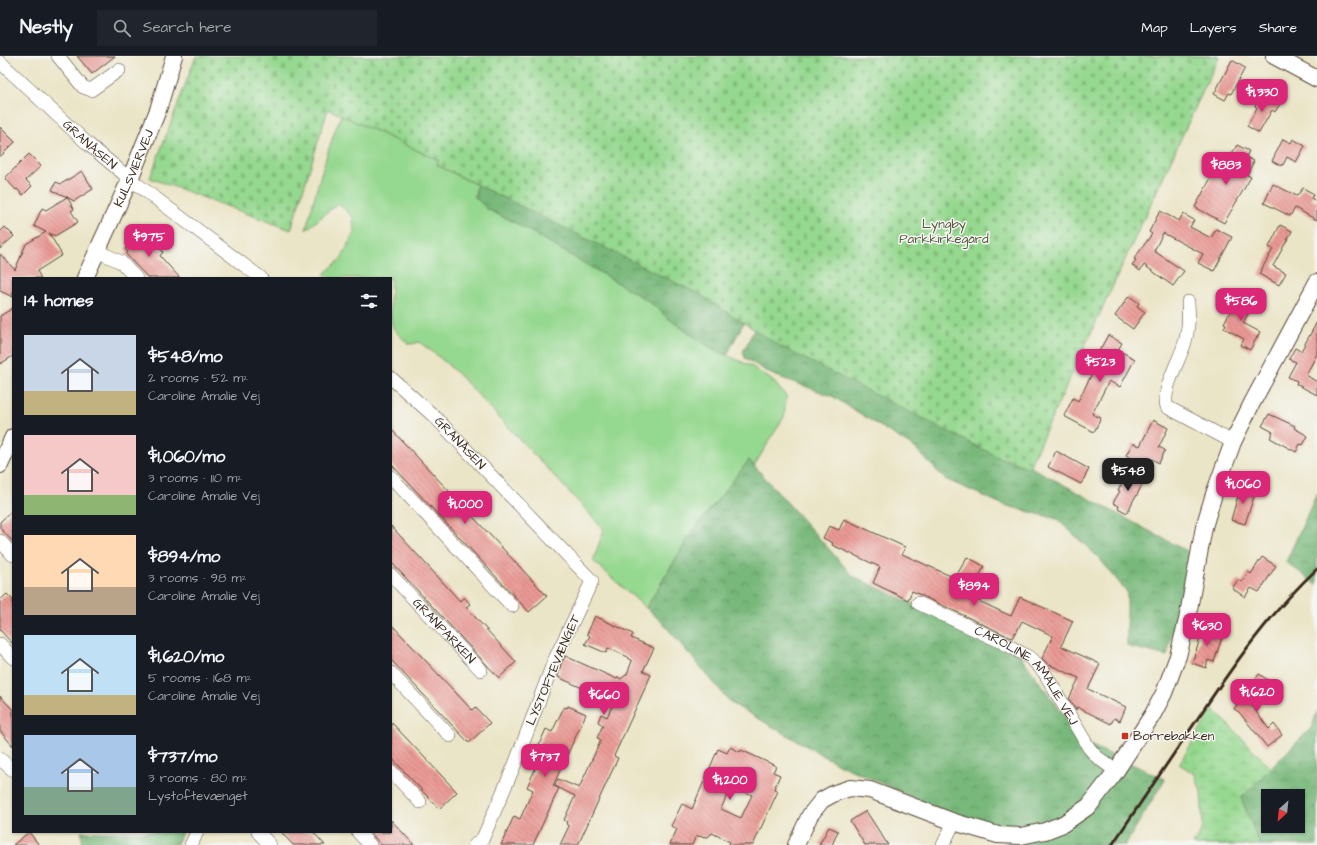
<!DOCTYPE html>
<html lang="en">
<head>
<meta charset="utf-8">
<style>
	body { margin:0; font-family:"Architects Daughter",sans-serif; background:#20242c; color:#f1f3f6; height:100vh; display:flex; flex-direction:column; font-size:15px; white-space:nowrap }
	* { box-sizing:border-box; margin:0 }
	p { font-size:13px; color:#9ea1a6 }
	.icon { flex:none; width:22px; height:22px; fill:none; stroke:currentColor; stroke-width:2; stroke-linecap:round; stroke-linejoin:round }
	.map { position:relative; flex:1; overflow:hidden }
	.panel { position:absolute; left:12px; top:221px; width:380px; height:556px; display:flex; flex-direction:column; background:#171b24; border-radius:0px; box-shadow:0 1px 3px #0004 }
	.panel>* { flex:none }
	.needle { width:26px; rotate:207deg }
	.controls { position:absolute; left:1261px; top:733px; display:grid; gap:8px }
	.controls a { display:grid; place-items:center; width:44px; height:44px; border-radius:0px; background:#171b24; box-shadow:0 1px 3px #0004; font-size:20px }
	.price { position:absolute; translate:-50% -34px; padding:0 9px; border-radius:8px; background:#db2777; color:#fff; font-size:13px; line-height:26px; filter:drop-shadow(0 1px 2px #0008) }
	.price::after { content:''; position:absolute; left:50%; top:24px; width:12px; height:9px; margin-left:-6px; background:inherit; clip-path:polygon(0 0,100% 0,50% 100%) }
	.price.on { background:#222; color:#fff }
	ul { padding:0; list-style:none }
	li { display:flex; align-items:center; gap:12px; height:100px; padding:0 12px }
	li span { display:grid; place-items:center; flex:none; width:112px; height:80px; border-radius:0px; color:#555 }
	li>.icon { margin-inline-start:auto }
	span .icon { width:48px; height:48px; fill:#fffc; stroke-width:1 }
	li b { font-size:17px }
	h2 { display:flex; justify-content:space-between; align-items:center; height:48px; padding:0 12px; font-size:17px }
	header { display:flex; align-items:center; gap:24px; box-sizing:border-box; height:56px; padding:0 20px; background:#171b24; border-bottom:1px solid #363941 }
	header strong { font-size:19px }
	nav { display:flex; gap:22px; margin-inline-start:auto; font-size:14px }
	.search { width:280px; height:36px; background:#20242c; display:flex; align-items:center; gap:10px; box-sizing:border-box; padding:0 14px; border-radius:0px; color:#9ea1a6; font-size:15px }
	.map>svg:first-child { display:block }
	.green { fill:#95d88f; stroke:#688156 }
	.forest { fill:url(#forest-crowns); stroke:#5a714c; fill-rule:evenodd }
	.wetland { fill:url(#wetland-marsh); stroke:#688156 }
	.cemetery { fill:url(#cemetery-stones); stroke:#688156 }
	.building { fill:url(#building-back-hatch); fill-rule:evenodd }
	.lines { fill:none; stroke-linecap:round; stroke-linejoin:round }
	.minor-casing { stroke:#554637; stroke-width:14 }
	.tertiary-casing { stroke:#554637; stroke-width:18 }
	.minor { stroke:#fff; stroke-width:13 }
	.tertiary { stroke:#fff; stroke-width:16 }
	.rail { stroke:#3b2a1e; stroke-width:3 }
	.poi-dot { fill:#c8321e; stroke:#f6f6f2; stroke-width:1.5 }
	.labels { text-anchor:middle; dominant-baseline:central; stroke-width:3; stroke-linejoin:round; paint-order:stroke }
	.street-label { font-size:13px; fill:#3b2a1e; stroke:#f6f6f2 }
	.park-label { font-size:13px; fill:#52563a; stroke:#f6f6f2 }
	.poi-label { font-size:13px; fill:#3b2a1e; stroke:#f6f6f2; text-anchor:start }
</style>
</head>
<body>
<header>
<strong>Nestly</strong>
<div class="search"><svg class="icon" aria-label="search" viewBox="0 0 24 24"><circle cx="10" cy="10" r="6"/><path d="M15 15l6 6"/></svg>Search here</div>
<nav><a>Map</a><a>Layers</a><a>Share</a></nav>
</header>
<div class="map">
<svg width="1317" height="789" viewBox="0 0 1317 789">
	<defs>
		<pattern id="forest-crowns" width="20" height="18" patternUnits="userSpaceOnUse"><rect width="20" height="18" fill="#78b87a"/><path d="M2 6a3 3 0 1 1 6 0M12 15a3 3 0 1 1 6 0" fill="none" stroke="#649663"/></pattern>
		<pattern id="wetland-marsh" width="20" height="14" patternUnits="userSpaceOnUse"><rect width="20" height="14" fill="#95d88f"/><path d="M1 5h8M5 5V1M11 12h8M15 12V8" fill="none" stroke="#81ba7b"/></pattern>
		<pattern id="cemetery-stones" width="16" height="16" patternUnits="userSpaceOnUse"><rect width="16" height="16" fill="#95d88f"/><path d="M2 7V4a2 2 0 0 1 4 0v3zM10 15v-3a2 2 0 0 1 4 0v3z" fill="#81ba7b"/></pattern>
		<pattern id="building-back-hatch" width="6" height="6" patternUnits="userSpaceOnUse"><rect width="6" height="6" fill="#ea9994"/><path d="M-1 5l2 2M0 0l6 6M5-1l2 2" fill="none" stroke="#bf7d78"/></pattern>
	</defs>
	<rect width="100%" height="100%" fill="#f6f6f2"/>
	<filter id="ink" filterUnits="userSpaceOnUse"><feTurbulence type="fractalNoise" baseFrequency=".025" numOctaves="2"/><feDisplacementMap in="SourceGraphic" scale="8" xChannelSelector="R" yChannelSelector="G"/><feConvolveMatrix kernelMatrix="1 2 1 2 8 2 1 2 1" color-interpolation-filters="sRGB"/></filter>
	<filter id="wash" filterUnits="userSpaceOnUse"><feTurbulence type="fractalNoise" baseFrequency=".012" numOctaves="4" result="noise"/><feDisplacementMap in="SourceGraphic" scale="16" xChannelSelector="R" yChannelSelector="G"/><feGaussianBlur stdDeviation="0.9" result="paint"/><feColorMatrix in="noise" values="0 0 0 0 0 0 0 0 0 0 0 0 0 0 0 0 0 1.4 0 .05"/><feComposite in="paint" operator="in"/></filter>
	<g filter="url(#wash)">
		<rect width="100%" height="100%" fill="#ebe5c7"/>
		<path class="green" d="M341,59L439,104L437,109L477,129L475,141L487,153L516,167L647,244L673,266L711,292L751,310L773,325L786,340L784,361L754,410L749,405L692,476L646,552L593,505L604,474C572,438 539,404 506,369C478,339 453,309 419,286L412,288L407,287C403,282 397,278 394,273C388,262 391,235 391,222H332L324,218L341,203L354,177L353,161L338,147L306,174C316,135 326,97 341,59Z"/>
		<g class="forest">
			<path d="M1132,0H1219L1029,410L1190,497L1167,600L1127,590V536L1098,501L1057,463L1004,449L945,423L915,392L832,340L771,318L745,302L743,296L758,266Z"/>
			<path d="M495,106L746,262L727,299L711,292L673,266L647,244L516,167L487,153L475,141L477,129Z"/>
			<path d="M749,404L853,520L1019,598L1083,686L1165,723L1125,789H1005L1007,783L838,708L731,647L662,566L646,552L692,476Z"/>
			<path d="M1317,437V529L1286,506Z"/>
			<path d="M1317,655V789H1260L1241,742L1312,671ZM1268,740H1298V770H1268Z"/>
			<path d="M81,776H182L177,789H83Z"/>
		</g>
		<path class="wetland" d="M1213,653L1271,712L1241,742L1260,789H1193L1203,771L1201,736L1195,718L1179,708Z"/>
		<path class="cemetery" d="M196,0H1219L1029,411L998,401L780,290L699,238L437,109L438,104L328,53L291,174L150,122Z"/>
		<g id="blocks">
			<g class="building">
				<path d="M77,0H115L92,18Z"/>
				<path d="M1232,4L1245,12L1231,38L1229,37L1225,44L1214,38Z"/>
				<path d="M1262,38L1280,48L1275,56L1272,54L1259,77L1247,70L1257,52L1255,50Z"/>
				<path d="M0,71L15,86L0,101Z"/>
				<path d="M1283,83L1291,87L1293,83L1305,90L1296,106L1287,101L1283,109L1282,108L1281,110L1272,105Z"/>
				<path d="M1237,89L1249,95L1246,101L1254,105L1247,119L1251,121L1224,167L1195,151L1217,111L1222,114Z"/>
				<path d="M29,98L41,110L26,124L32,130L23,139L17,133L16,134L5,122Z"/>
				<path d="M82,115L93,133L74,145L67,141L74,153L71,155L78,166L55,180L49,177L62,199L37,215L41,222H13V241L0,235V198L15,214L26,188L46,176L34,170L42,152L46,154L67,141L52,134L56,126L61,128Z"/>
				<path d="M1273,128L1297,140L1303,132L1314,138L1311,142L1317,146V164L1295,152L1290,160L1264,147Z"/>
				<path d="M1160,155L1179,165L1183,158L1194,164L1190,171L1211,182L1216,173L1232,181L1214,215L1198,207L1203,198L1163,177L1154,195L1184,215L1173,230L1144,209L1140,215L1132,209L1136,204L1134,203L1152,178L1149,176Z"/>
				<path d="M1280,169L1292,175L1273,210L1286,217L1279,229L1259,218L1273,193L1269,191Z"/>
				<path d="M5,171L14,180L0,193V176Z"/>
				<path d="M137,176L140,179L144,176L163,196L160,200L180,222H148L133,206L126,198L128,196L125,193L133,185L130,182Z"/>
				<path d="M1240,237L1251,243L1247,250L1249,256L1243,267L1260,276L1250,294L1241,289L1244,283L1224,272L1226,268L1224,267Z"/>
				<path d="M1129,240L1139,247L1137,250L1145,256L1133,273L1115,260Z"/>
				<path d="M13,252V300L0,308V260Z"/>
				<path d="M1317,266V298L1306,319L1317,326V339L1296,328L1297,325L1288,321L1296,306L1289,303L1295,292L1301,295Z"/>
				<path d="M1108,279L1122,287L1118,294L1135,303L1120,331L1109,325L1092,358L1101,362L1094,376L1064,360L1073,342L1078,345L1095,312L1091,310Z"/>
				<path d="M1269,358L1295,370L1294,372L1308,380L1303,389L1300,388L1296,396L1270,382L1273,376L1262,370Z"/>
				<path d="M1153,364L1168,372L1159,391L1165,394L1159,407L1152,403L1150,406L1146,403L1143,408L1126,399L1133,387L1140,390Z"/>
				<path d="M391,373L547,540L529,556L391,408Z"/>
				<path d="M1056,395L1089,413L1081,428L1048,411Z"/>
				<path d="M1129,417L1144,425L1136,441H1135L1127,457L1118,452L1119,450L1113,447L1120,435L1118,434L1126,420H1127Z"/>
				<path d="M1241,429L1256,434L1245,468L1231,464Z"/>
				<path d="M13,454V486L0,472V466Z"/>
				<path d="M844,463L905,491L902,498L955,522L967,501L984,510L970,541L1011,560L1020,541L1073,565L1061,590L1100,608L1088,633L1126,651L1120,665L1114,662L1111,668L1077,651L1076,654L1069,643L1079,622L1050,609V610L1042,602L1053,580L1022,565L1016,577L1015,576L1012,582L912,535L908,544L873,527L880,511L832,489L833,487L823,482L829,470L839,474Z"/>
				<path d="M391,470L460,545L464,541L470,548L466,551L516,606L499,622L391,506Z"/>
				<path d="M1262,501L1276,510L1259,536L1251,532L1245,541L1233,533V531L1238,524L1242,526L1248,516L1251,518Z"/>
				<path d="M7,538L13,544V588L0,574V544Z"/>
				<path d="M595,560L633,578L631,582L654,592L643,615L651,619L614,700L618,702L578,789H560L569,770L566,768L567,766L564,764L575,740L555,730L558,723L579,732L600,686V683L597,682L603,669L598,666L601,658L607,661L615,644L592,633L591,636L558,621L561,608L565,600L617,623L618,621L621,623L627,618L632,605L627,602L628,601L608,592L606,597L585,588L590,580L587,578Z"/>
				<path d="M391,568L472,654L475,651L490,667L469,687L391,604Z"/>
				<path d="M1204,571L1223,578L1214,606L1208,604L1206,612L1192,607Z"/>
				<path d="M1259,618L1268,624L1251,649L1269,673L1274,668L1282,679L1267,691L1239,656L1234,653Z"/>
				<path d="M0,640L13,654V690L0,675Z"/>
				<path d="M568,650L586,658L553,730L559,732L533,789H501L514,760L520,763L533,734L527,731L543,696L537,693L546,673L552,676L564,651L567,652Z"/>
				<path d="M391,666L457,736L439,753L391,701Z"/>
				<path d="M730,691L740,696L741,694L776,710L773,716L780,719L774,733L778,735L753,789H729L730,786L712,777L708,781L696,780L692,789H670L677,773L671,770L682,748L692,753L718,693L727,697ZM731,730L752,739L741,762L721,753Z"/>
				<path d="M866,755L888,789H865L850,765Z"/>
				<path d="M391,764L414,789H381L370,776H391Z"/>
				<path d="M829,771L838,775L832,789H819Z"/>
				<path d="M29,776L39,789H13Z"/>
				<path d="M281,776H313L325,789H293Z"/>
			</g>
		</g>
	</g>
	<g filter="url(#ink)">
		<use href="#blocks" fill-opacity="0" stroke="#554637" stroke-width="1"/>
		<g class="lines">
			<g class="minor-casing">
				<g id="minor">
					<path d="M58,0L83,31L91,34L119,14"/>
					<path id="s1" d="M0,6L88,88L130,123L261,222"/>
					<path d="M97,195L121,206L136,222"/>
					<path d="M1188,246C1189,259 1189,273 1185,286C1180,304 1161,334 1167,351L1233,386"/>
					<path id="s2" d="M391,322L436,362L592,525L554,605L515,708L483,782L475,789"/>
					<path d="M391,421L512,550"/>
					<path d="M0,485L13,499"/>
					<path id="s3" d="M391,519L481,614"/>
					<path id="s4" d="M918,547L1002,586L1032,603L1044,616L1089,692L1097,701L1116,715"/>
					<path d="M0,588L13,602"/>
					<path d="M391,617L450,680"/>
					<path d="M0,703L13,714"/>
					<path d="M391,715L420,746"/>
					<path d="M258,776L270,789"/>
					<path d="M358,776L370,789"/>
					<path d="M191,789L197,776"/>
					<path d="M943,789L954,766"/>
				</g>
			</g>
			<g class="tertiary-casing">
				<g id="tertiary">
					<path d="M1274,0L1317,23"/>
					<path id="s5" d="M85,222L130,123L158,54L174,0"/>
					<path d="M0,409L13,381"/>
					<path d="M796,789L810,759L822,744L835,737L850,732L870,734L954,766L998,779L1021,780L1045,775L1063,768L1089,750L1116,715L1153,658L1164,637L1178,600L1187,564L1204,471L1214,438L1233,386L1252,347L1317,226"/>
				</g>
			</g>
			<use href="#minor" class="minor"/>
			<use href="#tertiary" class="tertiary"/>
			<path class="rail" d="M1112,789C1140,748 1168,706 1196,665C1232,611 1269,558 1317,513"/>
		</g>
	</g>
	<rect class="poi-dot" x="1121" y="676" width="8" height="8" rx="2"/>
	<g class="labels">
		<g class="street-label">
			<text stroke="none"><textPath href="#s1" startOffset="122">GRANÅSEN</textPath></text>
			<text stroke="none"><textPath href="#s5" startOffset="120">KULSVIERVEJ</textPath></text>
			<text stroke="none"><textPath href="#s2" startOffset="95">GRANÅSEN</textPath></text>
			<text stroke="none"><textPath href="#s3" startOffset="77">GRANPARKEN</textPath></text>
			<text transform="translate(553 614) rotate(-67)">LYSTOFTEVÆNGET</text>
			<text stroke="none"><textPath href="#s4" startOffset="134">CAROLINE AMALIE VEJ</textPath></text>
		</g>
		<g class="park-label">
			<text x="944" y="168">Lyngby<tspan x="944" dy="15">Parkkirkegård</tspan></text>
		</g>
		<g class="poi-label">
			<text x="1133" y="680">Borrebakken</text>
		</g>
	</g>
</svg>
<div class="controls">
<a><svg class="needle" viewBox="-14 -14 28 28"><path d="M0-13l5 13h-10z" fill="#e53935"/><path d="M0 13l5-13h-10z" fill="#9ea1a6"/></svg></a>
</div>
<b class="price" style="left:1262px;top:57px">$1,330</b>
<b class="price" style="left:1226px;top:130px">$883</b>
<b class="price" style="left:149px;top:202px">$975</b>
<b class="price" style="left:1241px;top:266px">$586</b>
<b class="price" style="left:1100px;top:327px">$523</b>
<b class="price on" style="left:1128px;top:436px">$548</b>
<b class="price" style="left:1243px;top:449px">$1,060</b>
<b class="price" style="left:465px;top:469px">$1,000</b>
<b class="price" style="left:974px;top:551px">$894</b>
<b class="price" style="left:1207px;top:591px">$630</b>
<b class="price" style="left:1257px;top:657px">$1,620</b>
<b class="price" style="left:604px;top:660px">$660</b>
<b class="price" style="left:545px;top:722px">$737</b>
<b class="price" style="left:730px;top:745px">$1,200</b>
<section class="panel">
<h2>14 homes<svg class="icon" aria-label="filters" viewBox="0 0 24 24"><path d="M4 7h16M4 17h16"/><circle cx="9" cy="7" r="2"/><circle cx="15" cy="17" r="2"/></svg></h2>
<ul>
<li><span style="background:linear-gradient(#c9d6e8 70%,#c2b280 0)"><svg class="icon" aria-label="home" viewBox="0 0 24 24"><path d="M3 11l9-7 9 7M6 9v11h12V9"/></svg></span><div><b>$548/mo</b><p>2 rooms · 52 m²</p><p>Caroline Amalie Vej</p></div></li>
<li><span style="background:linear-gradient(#f6c9c9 75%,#8fb573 0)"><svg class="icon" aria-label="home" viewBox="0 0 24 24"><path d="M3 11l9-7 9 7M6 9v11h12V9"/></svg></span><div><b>$1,060/mo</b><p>3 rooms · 110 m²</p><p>Caroline Amalie Vej</p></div></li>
<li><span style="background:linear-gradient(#ffd9b3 65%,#b9a48a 0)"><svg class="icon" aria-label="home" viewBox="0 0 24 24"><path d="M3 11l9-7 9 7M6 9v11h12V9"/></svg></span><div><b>$894/mo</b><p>3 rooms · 98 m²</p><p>Caroline Amalie Vej</p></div></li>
<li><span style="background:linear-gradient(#bfe0f5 75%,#c2b280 0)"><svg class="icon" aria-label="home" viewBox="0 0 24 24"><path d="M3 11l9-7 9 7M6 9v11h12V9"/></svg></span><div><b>$1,620/mo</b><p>5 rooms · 168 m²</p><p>Caroline Amalie Vej</p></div></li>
<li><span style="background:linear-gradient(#a9c7e8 65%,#7fa58c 0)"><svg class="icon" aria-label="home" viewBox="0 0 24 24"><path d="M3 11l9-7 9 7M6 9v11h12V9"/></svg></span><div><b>$737/mo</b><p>3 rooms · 80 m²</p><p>Lystoftevænget</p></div></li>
</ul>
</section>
</div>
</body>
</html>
